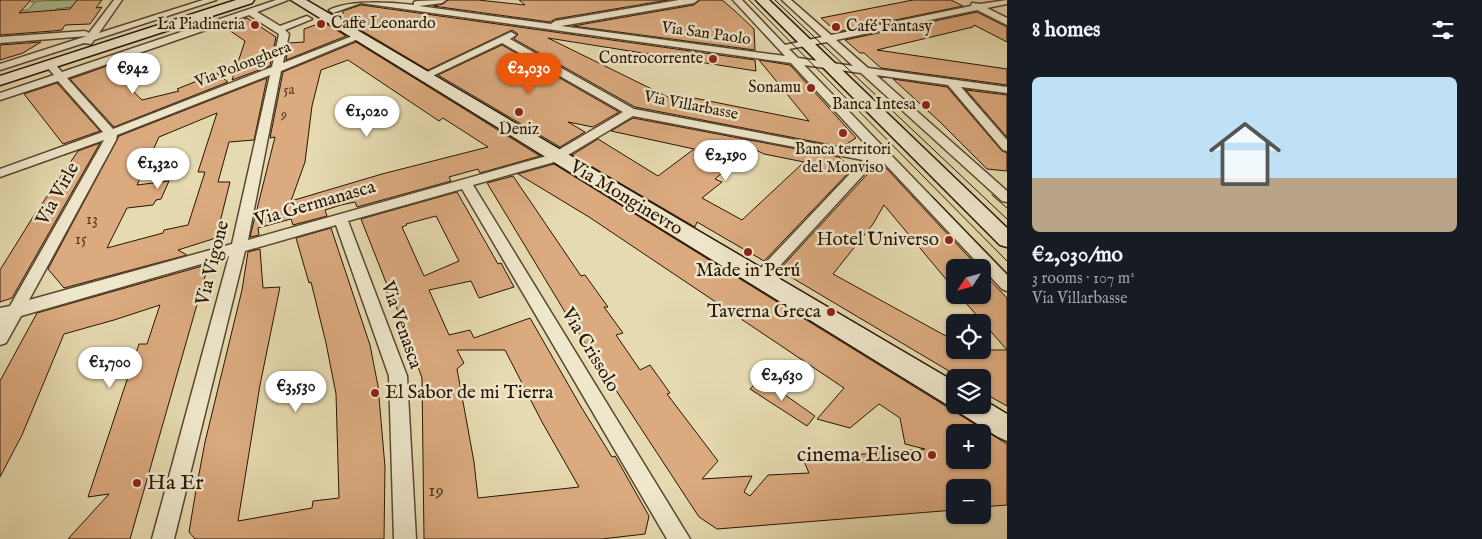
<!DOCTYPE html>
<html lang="en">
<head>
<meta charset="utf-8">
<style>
	body { margin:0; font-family:"IM FELL English",serif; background:#242831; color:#f1f3f6; height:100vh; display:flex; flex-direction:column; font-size:19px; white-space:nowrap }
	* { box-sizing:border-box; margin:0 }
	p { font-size:16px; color:#9ea1a6 }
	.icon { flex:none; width:28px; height:28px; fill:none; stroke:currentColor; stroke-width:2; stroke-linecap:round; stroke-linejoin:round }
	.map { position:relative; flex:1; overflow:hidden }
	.drawer { display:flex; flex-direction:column; background:#171b24; width:475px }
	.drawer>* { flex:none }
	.needle { width:32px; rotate:234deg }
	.buttons { position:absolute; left:946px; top:259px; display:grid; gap:10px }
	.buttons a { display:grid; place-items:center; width:45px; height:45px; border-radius:8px; background:#171b24; box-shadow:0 1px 4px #0004; font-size:25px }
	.price { position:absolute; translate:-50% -42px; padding:0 11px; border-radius:18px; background:#fff; color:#222; font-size:16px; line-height:32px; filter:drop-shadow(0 1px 2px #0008) }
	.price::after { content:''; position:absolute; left:50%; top:30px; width:15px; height:11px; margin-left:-8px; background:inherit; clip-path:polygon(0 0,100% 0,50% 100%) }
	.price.selected { background:#ea580c; color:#fff }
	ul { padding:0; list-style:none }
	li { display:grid; align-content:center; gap:10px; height:265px; padding:0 25px }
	li span { display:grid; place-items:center; height:155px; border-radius:8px; color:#555 }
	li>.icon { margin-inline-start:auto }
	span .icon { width:90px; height:90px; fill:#fffc; stroke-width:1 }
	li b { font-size:21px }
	h2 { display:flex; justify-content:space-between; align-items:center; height:60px; padding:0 25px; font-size:21px }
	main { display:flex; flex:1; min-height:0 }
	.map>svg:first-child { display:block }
	.green { fill:#aec191; stroke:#6a6a4a }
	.building { fill:#dbaa7f; stroke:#271404; fill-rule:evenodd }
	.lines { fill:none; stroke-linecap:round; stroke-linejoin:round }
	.street-casing { stroke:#57462f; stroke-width:3 }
	.secondary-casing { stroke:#271404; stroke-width:3 }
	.street { fill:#efe7cc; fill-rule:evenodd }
	.secondary { fill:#efe7cc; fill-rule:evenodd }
	.tram { stroke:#271404; stroke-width:1 }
	.poi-dot { fill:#8f2418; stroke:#efe7cc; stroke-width:2 }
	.labels { text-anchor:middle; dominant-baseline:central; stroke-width:5; stroke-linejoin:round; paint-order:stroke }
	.far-number-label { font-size:14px; fill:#543a23 }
	.far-poi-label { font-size:16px; fill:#271404; stroke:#efe7cc; text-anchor:end }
	.far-street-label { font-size:16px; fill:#271404; stroke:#efe7cc }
	.number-label { font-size:16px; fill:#543a23 }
	.street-label { font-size:19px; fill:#271404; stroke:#efe7cc }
	.poi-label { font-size:19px; fill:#271404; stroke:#efe7cc; text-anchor:end }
	.near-number-label { font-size:19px; fill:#543a23 }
	.near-poi-label { font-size:22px; fill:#271404; stroke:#efe7cc; text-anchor:end }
</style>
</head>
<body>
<main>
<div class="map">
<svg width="1007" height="539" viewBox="0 0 1007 539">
	<rect width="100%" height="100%" fill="#e6dab0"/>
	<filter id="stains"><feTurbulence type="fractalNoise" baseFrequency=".004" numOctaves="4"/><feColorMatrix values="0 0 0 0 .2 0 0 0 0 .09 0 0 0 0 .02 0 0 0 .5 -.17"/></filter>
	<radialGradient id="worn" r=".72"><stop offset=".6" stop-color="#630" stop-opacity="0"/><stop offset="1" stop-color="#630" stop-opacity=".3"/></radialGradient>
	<path class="green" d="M77,0L72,7L56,9L37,31L0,12L28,10L35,2H31L32,1Z"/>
	<g class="building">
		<path d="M0,0H31L19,13L70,9L77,0H102L96,8L102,7L90,24L65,25L62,30L53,31L0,35Z"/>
		<path d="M448,0H478L525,5L519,0H668L555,19L550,22L433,6L443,4Z"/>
		<path d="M700,0H722L735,11L754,29L755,50L573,26L694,5Z"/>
		<path d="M913,0H951L963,6L837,32L821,18Z"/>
		<path d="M361,5L755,60L756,71L548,38L672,99L669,93L809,121L759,60L790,65L856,138L842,147L635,107L514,39L518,34L512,30L428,70L337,16L343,14V11Z"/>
		<path d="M977,12L1007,27V42L974,25L973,27L877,50L1007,69V85L881,68L864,53H860L845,40Z"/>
		<path d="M247,18L276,37L270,66L232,80L245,41L223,26Z"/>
		<path d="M323,22L346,36L286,60L289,43L304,42V29Z"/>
		<path d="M41,42L23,53L0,60V45Z"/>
		<path d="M356,42L540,156L480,173L478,169L467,172L449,177L451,181L357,207L355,202L341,205L325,210L327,216L293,225L291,219L258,228L259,235L250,237L275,137L270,138L283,72ZM348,60L439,121L443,118L488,147L382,174L291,201L305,162L312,106L321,70Z"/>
		<path d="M502,45L619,112L593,127L568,122L585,132L560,147L438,75Z"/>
		<path d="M107,66L142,100L179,91L177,89L217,73L228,82L114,127L70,79Z"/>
		<path d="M267,78L254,140L229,142L218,182H230L216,238L178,250L187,255L64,288L48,269L119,136ZM217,113L198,172H205L188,225L164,230L163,233L107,248L127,208L153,205L156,200L161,199L169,181L137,185L159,137Z"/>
		<path d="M893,79L947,87L1002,151L1007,153V171L987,169L940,122Z"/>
		<path d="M57,83L100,131L63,144L24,94Z"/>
		<path d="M966,90L1007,95V137Z"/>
		<path d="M633,118L839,157L852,169L764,261L697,222L695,227L572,155L598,139L658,176L694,149L611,131ZM752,148L764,154L804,162L742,220L702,198L722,182L715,179Z"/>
		<path d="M100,143L12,298L0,302V270L33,217L78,151Z"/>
		<path d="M554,164L1007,444V505L982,507V488H955V510L717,529L699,517L568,317L487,183L513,176L581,276L585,275L608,307H604L623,333L616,335L640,370L650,365L670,393L667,394L718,461L702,479L752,476L744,492L750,496L768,475L809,473L803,459L925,449L905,444L900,418L879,404L850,428L817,419L844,388L589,217L518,174ZM955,432H982V460H955Z"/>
		<path d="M875,166L886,168L979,268H955V290L884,205L873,224L833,274L955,341V350H1007L959,295H982V272L1007,298V406L982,392V378L959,377L779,270Z"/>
		<path d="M457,192L498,264L501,263L514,287L479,298L471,281L429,290L449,335L470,330L474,338L530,318L580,405L612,457L615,456L649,516L645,534L602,539H424L422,378L393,298L389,299L386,291L389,290L361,219ZM436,216L459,261L424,276L402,227L407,225L406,224ZM457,350H505L542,422L579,487L478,498L474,462L457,369L464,363Z"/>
		<path d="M331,228L370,345L378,386L385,467L384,539H195L189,532L196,490L205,442L242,290L248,252L260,249L263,288L280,287L260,385L238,521L312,508L313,501L339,498L336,394L326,343L311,282L309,283L296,238Z"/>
		<path d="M206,265L208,266L130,539H68L109,494L88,497L139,344H147L160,305L114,320L64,334L22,435L0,477V381L37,313Z"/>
		<path d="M761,378L815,416L807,426L750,389Z"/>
	</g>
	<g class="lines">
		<g class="street-casing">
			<g id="street">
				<path d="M114,0H122L99,33L203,0H216L94,40L91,44L84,43L0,70V64L87,36L0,43V37L85,31L89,33Z"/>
				<path d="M276,0H288L257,12L280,26L307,16L312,19L285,30L289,34L283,63L355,35L358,34L363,37L281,71L248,240L550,155L623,112L502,43L428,78L424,79L419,76L511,32L516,35L510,39L634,109L870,154L872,151L791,63L361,3L333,13L329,10C350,0 387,2 414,5V2L417,1L446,0L442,3L419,6L551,24L555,21L679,0H698L694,3L561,26L785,56L733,0H742L785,45L822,37L782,0H791L831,35L971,6L972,3L980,4L1007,0V4L987,8L1007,18V25L977,10L836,40L868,68L1007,87V93L961,87L1007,140V151L1003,150L948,85L876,75L1007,191V202L1002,201L861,73L804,65L1007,275V291L1002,289L885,164L875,162L765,282L760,284L755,282L752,278L755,274L863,160L633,116L558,161L473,185L690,539H667L462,189L348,221L407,376L416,539H394L389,376L336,225L245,251L174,539H152L229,256L21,316L6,343L0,345V308L10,306L104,140L0,177V169L103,132L58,81L0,100V93L54,75L45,65L46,63H54L62,72ZM249,15L279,34L272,67L113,129L67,78ZM827,42L853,66L798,58L789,49ZM270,75L232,244L29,300L116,140L117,135Z"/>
			</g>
		</g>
		<g class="secondary-casing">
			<g id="secondary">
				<path d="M236,0H254L252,3L0,85V76Z"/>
				<path d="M291,0H306L955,382V405H982V399L1007,414V441L998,437L960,413L957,407L946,404Z"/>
				<path d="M756,0H769L1007,228V247L1000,245Z"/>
			</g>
		</g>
		<use href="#street" class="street"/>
		<use href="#secondary" class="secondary"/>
		<g class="tram">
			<path d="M749,0L1007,261"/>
			<path d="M775,0L1007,219"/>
			<path d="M992,195L1007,208"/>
			<path d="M932,196L1007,273"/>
		</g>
	</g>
	<g class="poi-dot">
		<circle cx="321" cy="24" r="5"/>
		<circle cx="255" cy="25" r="5"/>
		<circle cx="836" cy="27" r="5"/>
		<circle cx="713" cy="59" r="5"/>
		<circle cx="811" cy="88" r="5"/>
		<circle cx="926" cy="105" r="5"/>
		<circle cx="519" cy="112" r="5"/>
		<circle cx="843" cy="133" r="5"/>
		<circle cx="949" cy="240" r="5"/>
		<circle cx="748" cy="252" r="5"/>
		<circle cx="831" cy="312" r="5"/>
		<circle cx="375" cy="393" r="5"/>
		<circle cx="932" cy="455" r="5"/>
		<circle cx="137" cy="483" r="5"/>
	</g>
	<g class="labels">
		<g class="far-number-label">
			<text x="289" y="90">5a</text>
			<text x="284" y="115">9</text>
		</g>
		<g class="far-poi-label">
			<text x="331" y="24" text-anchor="start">Caffe Leonardo</text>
			<text x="245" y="25">La Piadineria</text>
			<text x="846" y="27" text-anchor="start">Café Fantasy</text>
			<text x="703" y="59">Controcorrente</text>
			<text x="801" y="88">Sonamu</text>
			<text x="916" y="105">Banca Intesa</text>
			<text x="519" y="130" text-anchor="middle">Deniz</text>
			<text x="843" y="150" text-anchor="middle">Banca territori<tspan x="843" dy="18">del Monviso</tspan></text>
		</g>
		<g class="far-street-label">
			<text transform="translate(706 34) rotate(8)">Via San Paolo</text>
			<text transform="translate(243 65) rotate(-21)">Via Polonghera</text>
			<text transform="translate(691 106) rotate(11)">Via Villarbasse</text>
		</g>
		<g class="number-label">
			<text x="92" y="220">13</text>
			<text x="81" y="240">15</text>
		</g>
		<g class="street-label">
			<text transform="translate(58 194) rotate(-61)">Via Virle</text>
			<text transform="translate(626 198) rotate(31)">Via Monginevro</text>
			<text transform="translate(315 204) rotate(-16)">Via Germanasca</text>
			<text transform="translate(213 263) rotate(-76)">Via Vigone</text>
			<text transform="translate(401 325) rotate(71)">Via Venasca</text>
			<text transform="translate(590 350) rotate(59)">Via Crissolo</text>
		</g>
		<g class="poi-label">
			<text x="939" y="240">Hotel Universo</text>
			<text x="748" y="271" text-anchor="middle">Made in Perú</text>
			<text x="821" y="312">Taverna Greca</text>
			<text x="385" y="393" text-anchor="start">El Sabor de mi Tierra</text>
		</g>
		<g class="near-number-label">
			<text x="436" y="491">19</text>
		</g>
		<g class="near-poi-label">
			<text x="922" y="455">cinema Eliseo</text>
			<text x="147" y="483" text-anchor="start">Ha Er</text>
		</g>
	</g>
	<rect width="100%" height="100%" filter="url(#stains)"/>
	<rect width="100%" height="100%" fill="url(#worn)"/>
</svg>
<div class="buttons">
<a><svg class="needle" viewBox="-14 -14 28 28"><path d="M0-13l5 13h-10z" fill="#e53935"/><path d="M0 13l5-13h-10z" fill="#9ea1a6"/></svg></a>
<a><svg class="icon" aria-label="locate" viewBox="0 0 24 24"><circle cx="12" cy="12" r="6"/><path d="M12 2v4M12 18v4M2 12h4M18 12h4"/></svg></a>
<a><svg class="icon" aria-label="layers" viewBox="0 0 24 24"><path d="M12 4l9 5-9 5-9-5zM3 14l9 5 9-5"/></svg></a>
<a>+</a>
<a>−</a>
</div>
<b class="price" style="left:133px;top:95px">€942</b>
<b class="price selected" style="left:529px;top:95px">€2,030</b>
<b class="price" style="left:367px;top:138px">€1,020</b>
<b class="price" style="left:726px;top:182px">€2,190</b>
<b class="price" style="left:158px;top:190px">€1,320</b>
<b class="price" style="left:110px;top:389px">€1,700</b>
<b class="price" style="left:782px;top:402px">€2,630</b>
<b class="price" style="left:296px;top:413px">€3,530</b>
</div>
<section class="drawer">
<h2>8 homes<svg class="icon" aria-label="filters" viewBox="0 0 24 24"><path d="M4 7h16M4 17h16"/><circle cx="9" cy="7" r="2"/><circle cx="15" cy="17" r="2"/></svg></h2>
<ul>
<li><span style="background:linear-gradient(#bfe0f5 65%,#b9a48a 0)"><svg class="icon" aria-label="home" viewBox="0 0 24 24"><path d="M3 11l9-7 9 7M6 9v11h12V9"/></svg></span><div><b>€2,030/mo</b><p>3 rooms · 107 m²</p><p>Via Villarbasse</p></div></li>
</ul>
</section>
</main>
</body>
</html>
